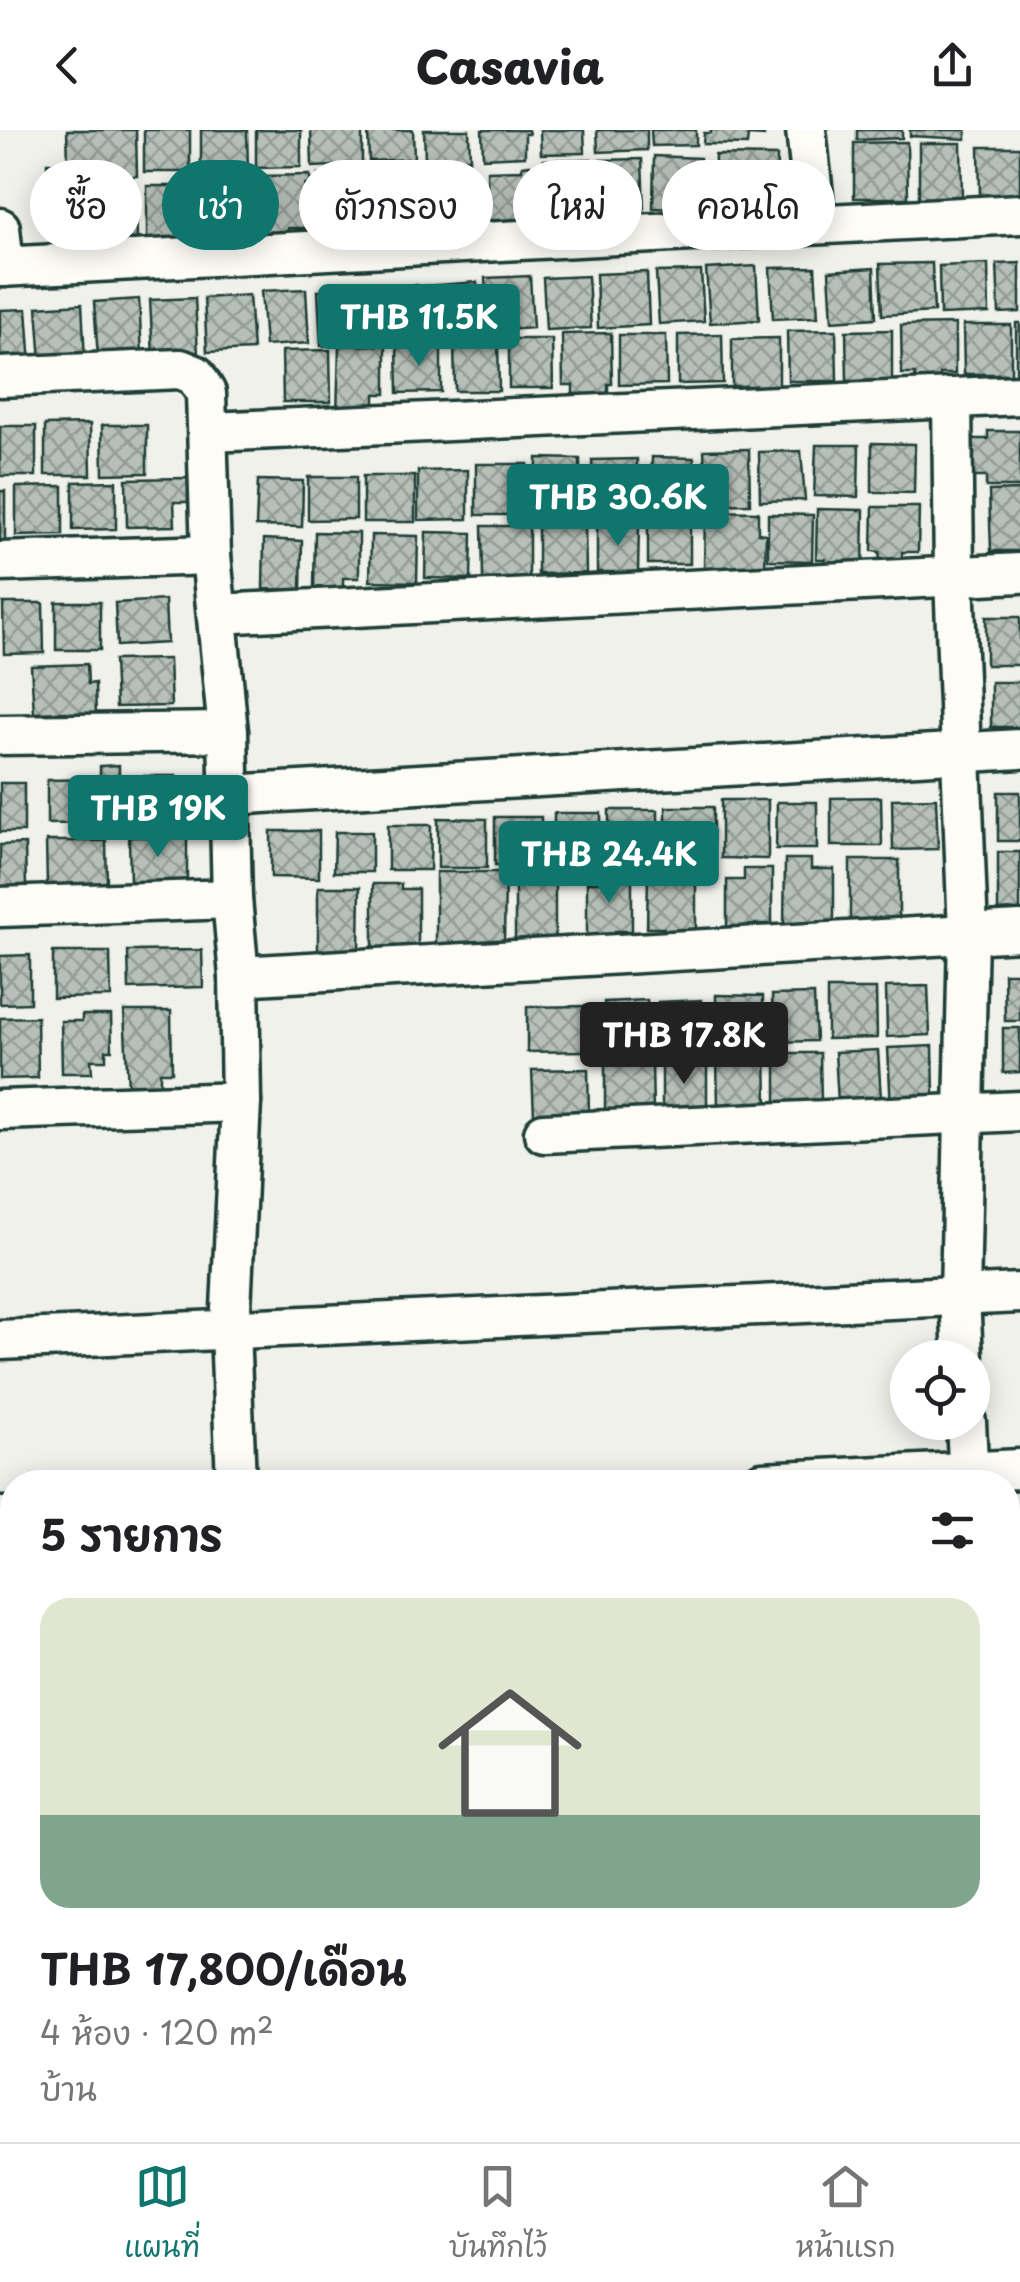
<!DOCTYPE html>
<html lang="th">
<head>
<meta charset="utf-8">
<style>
	body { margin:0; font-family:"Playpen Sans","Playpen Sans Thai",sans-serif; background:#f2f2f2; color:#202124; height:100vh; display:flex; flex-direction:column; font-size:38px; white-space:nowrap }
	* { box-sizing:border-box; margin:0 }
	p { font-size:32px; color:#757577 }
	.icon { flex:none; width:55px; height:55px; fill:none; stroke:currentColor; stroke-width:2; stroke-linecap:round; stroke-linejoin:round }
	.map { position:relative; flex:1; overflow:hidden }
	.details { position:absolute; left:0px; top:1340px; width:1020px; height:672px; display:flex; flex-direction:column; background:#fff; border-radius:40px 40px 0 0; box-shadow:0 5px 25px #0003 }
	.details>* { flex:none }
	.guide { position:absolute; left:30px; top:30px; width:960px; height:90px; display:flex; gap:20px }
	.tools { position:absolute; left:890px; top:1210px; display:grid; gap:20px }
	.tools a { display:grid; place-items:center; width:100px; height:100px; border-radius:50%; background:#fff; box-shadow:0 5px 25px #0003; font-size:50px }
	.price { position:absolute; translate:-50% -85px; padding:0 22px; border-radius:10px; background:#0f766e; color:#fff; font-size:32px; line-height:65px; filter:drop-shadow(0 2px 5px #0008) }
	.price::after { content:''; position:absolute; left:50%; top:60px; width:30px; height:22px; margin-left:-15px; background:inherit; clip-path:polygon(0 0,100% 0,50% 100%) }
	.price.on { background:#222; color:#fff }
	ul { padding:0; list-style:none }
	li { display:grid; align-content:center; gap:20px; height:530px; padding:0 40px }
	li+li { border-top:2px solid #e0e0e0 }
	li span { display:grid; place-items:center; height:310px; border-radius:30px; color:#555 }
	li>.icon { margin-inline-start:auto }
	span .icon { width:180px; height:180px; fill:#fffc; stroke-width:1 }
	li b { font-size:42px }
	h2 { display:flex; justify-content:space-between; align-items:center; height:120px; padding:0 40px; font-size:42px }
	.tag { padding:0 35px; border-radius:45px; background:#fff; box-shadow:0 5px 25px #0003; font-size:35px; line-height:90px }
	.tag.on { background:#0f766e; color:#fff }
	header { display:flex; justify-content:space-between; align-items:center; height:130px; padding:0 40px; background:#fff; font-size:45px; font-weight:800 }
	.tab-bar { display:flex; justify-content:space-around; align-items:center; height:140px; border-top:2px solid #e0e0e0; background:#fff; font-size:28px; color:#757577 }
	.tab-bar a { display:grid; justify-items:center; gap:5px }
	.tab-bar .on { color:#0f766e }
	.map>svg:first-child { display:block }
	.building { fill:url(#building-cross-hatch); stroke:#1f3d34; stroke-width:2.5 }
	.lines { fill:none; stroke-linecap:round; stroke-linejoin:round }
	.street-casing { stroke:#1f3d34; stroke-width:45 }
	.street { stroke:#fdfcf7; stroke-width:38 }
</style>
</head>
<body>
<header><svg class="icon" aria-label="back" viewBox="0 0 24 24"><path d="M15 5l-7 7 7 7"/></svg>Casavia<svg class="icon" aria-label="share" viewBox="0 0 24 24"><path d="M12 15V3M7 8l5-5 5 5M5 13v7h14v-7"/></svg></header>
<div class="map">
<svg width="1020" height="2012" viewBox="0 0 1020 2012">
	<defs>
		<pattern id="building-cross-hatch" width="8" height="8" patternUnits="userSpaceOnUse" patternTransform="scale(2.5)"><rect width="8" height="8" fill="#b6bfb8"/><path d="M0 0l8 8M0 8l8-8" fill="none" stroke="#939c96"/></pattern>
	</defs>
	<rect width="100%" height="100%" fill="#f0f1eb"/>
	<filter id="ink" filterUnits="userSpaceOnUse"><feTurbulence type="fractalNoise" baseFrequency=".01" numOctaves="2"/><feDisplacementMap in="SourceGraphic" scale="20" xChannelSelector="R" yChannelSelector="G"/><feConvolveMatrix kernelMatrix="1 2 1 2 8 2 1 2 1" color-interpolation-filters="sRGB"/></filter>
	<g filter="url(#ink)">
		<g class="building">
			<path d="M67,0H136L137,46L47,47V33H68Z"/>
			<rect x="144" y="0" width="46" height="42"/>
			<path d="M201,0H247L248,41L201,42Z"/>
			<path d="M256,0H301V37L256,38Z"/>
			<path d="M311,0H362V35L312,37Z"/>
			<path d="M368,0H413L414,29L369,31Z"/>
			<path d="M424,0H469L470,28L425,29Z"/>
			<path d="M482,0H528L529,4H525V26L483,28Z"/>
			<path d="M540,0H584L585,23L541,24Z"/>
			<path d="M597,0H647V20L598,22Z"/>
			<path d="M651,0H696V15L652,16Z"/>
			<path d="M711,0H764V6L748,5L747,15L703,14L704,3H711Z"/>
			<path d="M857,0H902V8L857,10Z"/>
			<path d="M910,0H966V9L910,6Z"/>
			<path d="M907,12L908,68H854V13Z"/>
			<path d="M919,13H961L962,68L919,69Z"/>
			<path d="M979,17H1020V69H980Z"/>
			<path d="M715,25L777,26L776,75L745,74V86L718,85V74H714Z"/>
			<path d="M654,26L700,28L699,80L653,78Z"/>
			<path d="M591,29L593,74H574V84L545,85L543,30Z"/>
			<path d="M642,29L644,81L600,82L598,30Z"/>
			<path d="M462,30H469V36H473V90H429L428,37L462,36Z"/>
			<path d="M530,35L532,94L488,95L487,41L522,40V36Z"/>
			<path d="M405,37H415V43H418L419,96H413V101H402V96L373,98L372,45L406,44Z"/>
			<path d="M361,43L362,95L319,96L318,45Z"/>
			<path d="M310,45L311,55H305L307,98H288V106L258,107L257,96H261L260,46Z"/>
			<path d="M201,54H249L252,106L205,107Z"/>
			<path d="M136,55L137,109L79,110V83L53,84L52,56Z"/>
			<path d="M147,56H194V116L147,117Z"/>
			<path d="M932,133L934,182L882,185L880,134Z"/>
			<path d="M1020,133V182L999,183L997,134Z"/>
			<path d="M988,134L989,183L940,185L939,136Z"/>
			<path d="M756,136L759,190L710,193L706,139Z"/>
			<path d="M815,137L818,187L773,189L770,138Z"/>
			<path d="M874,138L876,188L832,191L829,141Z"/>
			<path d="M701,141L704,191L659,194L656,142Z"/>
			<path d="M647,142L649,195L598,198L596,144Z"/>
			<path d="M530,146L533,198L488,201L485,148Z"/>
			<path d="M588,146L591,198L546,200L543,148Z"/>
			<path d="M477,152L480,207L428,209L425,156Z"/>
			<path d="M417,155L420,209L376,211L372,157Z"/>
			<path d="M306,159L309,213L265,216L261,161Z"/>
			<path d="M363,160L366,213L321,216L318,161Z"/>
			<path d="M249,165L253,220L207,222L204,168Z"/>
			<path d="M195,168L198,224L153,226L150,170Z"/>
			<path d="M139,169L142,225L98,228L94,172Z"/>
			<path d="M82,174L85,230L41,233L37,177Z"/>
			<path d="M27,179L31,235L0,237V180Z"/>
			<rect x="1016" y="193" width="4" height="51"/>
			<path d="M955,194V244H940V261H916L915,244H902L901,195Z"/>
			<path d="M963,195H1011V244H964Z"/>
			<path d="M836,200L837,251H788L787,201Z"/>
			<path d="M892,200V250L847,251L846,201Z"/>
			<path d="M611,203L612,254H608V273H573V255H563L562,204Z"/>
			<path d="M722,204L723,253L678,254V205Z"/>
			<path d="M619,205H666L667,254L619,255Z"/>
			<path d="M779,208V256H732V209Z"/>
			<path d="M498,209L499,261H455L454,210Z"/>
			<path d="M509,209H552L553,258H509Z"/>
			<path d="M386,215V264H375V285L337,286L339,216Z"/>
			<path d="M397,216H441V262L398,263Z"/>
			<path d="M330,220L331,272H283L282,221Z"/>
			<path d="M90,294L91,345H45V295Z"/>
			<path d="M102,295H147V343L103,344Z"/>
			<rect x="0" y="296" width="36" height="50"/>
			<path d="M988,301H1020V357H986V347H971L972,309H988Z"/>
			<path d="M872,313L915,314L914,363L872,362Z"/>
			<path d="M816,315H859L858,367L814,366Z"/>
			<path d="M749,319L750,374L706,375L704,320Z"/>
			<path d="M801,321L805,370L760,371L759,322Z"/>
			<path d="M652,327L694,328L693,375L651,374Z"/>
			<path d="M537,328L580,329V383L536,382Z"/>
			<path d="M637,329L638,379L593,381L592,330Z"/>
			<rect x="476" y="334" width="52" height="51"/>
			<path d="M468,340V389L418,390V341Z"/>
			<rect x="363" y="346" width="52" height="46"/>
			<path d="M308,347H356V389L308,390Z"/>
			<path d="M188,348V372H174L175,396L127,397L126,349Z"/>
			<path d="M258,350L303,351L302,397L256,396Z"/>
			<path d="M116,351V399L73,400V352Z"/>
			<path d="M63,356V405L16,406V357Z"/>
			<path d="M1020,360V421H991L989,361Z"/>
			<rect x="0" y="361" width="5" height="49"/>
			<path d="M873,377H919L918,422H902V429H896V433H879L880,422L872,421Z"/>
			<path d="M817,379L864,380L863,440L825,439V429H816Z"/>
			<path d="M705,381L758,382V403L766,404L765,439L704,438Z"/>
			<path d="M768,384L813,385L812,431L768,430Z"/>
			<path d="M648,388L690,389V434H648Z"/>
			<path d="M538,394H585L586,443L538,444Z"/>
			<path d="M482,396H529V449H483Z"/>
			<path d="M597,396H639L638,442H597Z"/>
			<path d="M315,402L359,403V448H343V458L314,457Z"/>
			<path d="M426,402L472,403L471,449L425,448Z"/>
			<path d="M371,405L418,406L417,452L370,451Z"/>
			<path d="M264,409L302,411L301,460L263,459Z"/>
			<path d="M165,470L167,513L117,516L115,473Z"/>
			<rect x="56" y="472" width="44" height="48"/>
			<path d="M3,473H43L44,523L4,524Z"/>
			<rect x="986" y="487" width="34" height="48"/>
			<path d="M169,529L171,576L116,577L114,530Z"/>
			<path d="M87,534L88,554L95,553L96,588L67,589V582L34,583L31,536Z"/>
			<rect x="991" y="552" width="29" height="45"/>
			<path d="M119,635V667L103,668L104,693L47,694V650L100,649V636Z"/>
			<rect x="122" y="646" width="54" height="44"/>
			<rect x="0" y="653" width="24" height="49"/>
			<rect x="998" y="662" width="22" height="49"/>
			<path d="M881,667L882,716H831V668Z"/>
			<path d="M936,668L938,719L893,720L892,669Z"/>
			<path d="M721,670H768V729L721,728Z"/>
			<path d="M777,672H817V719H776Z"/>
			<rect x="666" y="677" width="47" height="49"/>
			<rect x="609" y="680" width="49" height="49"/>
			<path d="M554,683H601V735L554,734Z"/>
			<path d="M495,687H541V714H547V735H495Z"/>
			<path d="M438,688L487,689V738H438Z"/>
			<path d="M388,695H431L430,740H388Z"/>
			<path d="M271,701H319V748L271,747Z"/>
			<path d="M335,702H372V742H334Z"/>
			<path d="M129,707H187V753L130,754Z"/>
			<path d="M46,711H106L107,754L47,755Z"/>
			<path d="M25,714L26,758H0V715Z"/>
			<rect x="998" y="722" width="22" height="61"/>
			<path d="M785,729H811V739H834V796H784Z"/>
			<path d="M850,730H899V798L850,797Z"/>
			<path d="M744,739H772V794H756V801H727V750H744Z"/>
			<path d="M436,742H505L504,814H436Z"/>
			<path d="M648,744H677V751H696V804H663L664,798H647Z"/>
			<path d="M601,745H632V801H615V808H587V752H601Z"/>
			<rect x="515" y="747" width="40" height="64"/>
			<path d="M373,754H401V759H418V817H373Z"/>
			<path d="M318,757H360L359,820H318Z"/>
			<path d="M202,820L203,857L129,859L128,821Z"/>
			<path d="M53,822H110L111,867L53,868Z"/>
			<path d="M30,825V873L0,874V826Z"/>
			<path d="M1004,843H1020V891H1005Z"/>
			<path d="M928,856L930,905L887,907L886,857Z"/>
			<path d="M827,859H876L877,908L827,909Z"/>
			<path d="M814,864L816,911L773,912L772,865Z"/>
			<path d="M716,865L763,866V914L716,913Z"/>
			<path d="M647,870L649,920L606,921L604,872Z"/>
			<path d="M701,870L702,919L659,920L658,872Z"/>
			<path d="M585,876V921L527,922V877Z"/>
			<path d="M124,881H171L172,942H160V957H128Z"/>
			<path d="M82,885H111L112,920H106V930H91L92,943H62L61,891H82Z"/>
			<path d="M37,887L38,948L0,949V888Z"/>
			<path d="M1003,898H1020V942L1003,943Z"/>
			<path d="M933,916L934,966H918V978L891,979L888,918Z"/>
			<path d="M878,920L881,969L838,972L835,922Z"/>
			<path d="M766,922L767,974L718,978L717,929L750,928V923Z"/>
			<path d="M776,923H820L821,972H776Z"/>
			<path d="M652,933L653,981L605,982V934Z"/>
			<rect x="662" y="933" width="45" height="48"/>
			<path d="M588,939L589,984L534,986L532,940Z"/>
		</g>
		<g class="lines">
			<g class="street-casing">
				<g id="street">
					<path d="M806,0L816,93"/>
					<path d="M0,98L4,137"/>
					<path d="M0,137L1020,84"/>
					<path d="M0,247L180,239L195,245L206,263L211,425L228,602L232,769L239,846L241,972L230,1199L236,1352"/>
					<path d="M952,269L954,447L968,803L960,1167L963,1228"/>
					<path d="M210,302L1020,265"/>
					<path d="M0,432L211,425"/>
					<path d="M217,484L1020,443"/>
					<path d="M0,605L228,602"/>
					<path d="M230,665L1020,619"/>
					<path d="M0,777L232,769"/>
					<path d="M239,846L1020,801"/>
					<path d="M0,980L241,972"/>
					<path d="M544,1003L1020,981"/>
					<path d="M0,1210L1020,1163"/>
					<path d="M966,1292L969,1352"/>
					<path d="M762,1352L1020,1339"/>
					<path d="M0,1387H12"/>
					<path d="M1008,1517H1020"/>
					<path d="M0,1567L12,1566"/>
				</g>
			</g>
			<use href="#street" class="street"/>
		</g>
	</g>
</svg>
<div class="tools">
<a><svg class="icon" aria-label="locate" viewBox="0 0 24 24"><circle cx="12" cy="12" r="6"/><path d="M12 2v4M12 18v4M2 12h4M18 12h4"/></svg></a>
</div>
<b class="price" style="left:419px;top:239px">THB 11.5K</b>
<b class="price" style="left:618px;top:419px">THB 30.6K</b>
<b class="price" style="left:158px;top:730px">THB 19K</b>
<b class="price" style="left:609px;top:776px">THB 24.4K</b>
<b class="price on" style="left:684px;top:957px">THB 17.8K</b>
<div class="guide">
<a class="tag">ซื้อ</a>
<a class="tag on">เช่า</a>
<a class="tag">ตัวกรอง</a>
<a class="tag">ใหม่</a>
<a class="tag">คอนโด</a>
</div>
<section class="details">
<h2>5 รายการ<svg class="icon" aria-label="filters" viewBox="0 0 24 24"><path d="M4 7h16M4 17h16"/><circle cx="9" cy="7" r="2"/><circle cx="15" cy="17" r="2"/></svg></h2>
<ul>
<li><span style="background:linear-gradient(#dfe7d0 70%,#7fa58c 0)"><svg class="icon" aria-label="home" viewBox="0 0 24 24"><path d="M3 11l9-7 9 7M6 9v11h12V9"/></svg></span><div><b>THB 17,800/เดือน</b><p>4 ห้อง · 120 m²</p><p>บ้าน</p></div></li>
</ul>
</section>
</div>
<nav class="tab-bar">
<a class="on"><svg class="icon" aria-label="map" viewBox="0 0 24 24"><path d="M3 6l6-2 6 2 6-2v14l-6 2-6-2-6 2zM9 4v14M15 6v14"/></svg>แผนที่</a>
<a><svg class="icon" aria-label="saved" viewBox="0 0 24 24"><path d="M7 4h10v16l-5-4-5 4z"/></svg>บันทึกไว้</a>
<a><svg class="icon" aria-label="home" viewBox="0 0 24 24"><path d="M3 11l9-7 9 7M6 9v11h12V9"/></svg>หน้าแรก</a>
</nav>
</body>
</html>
